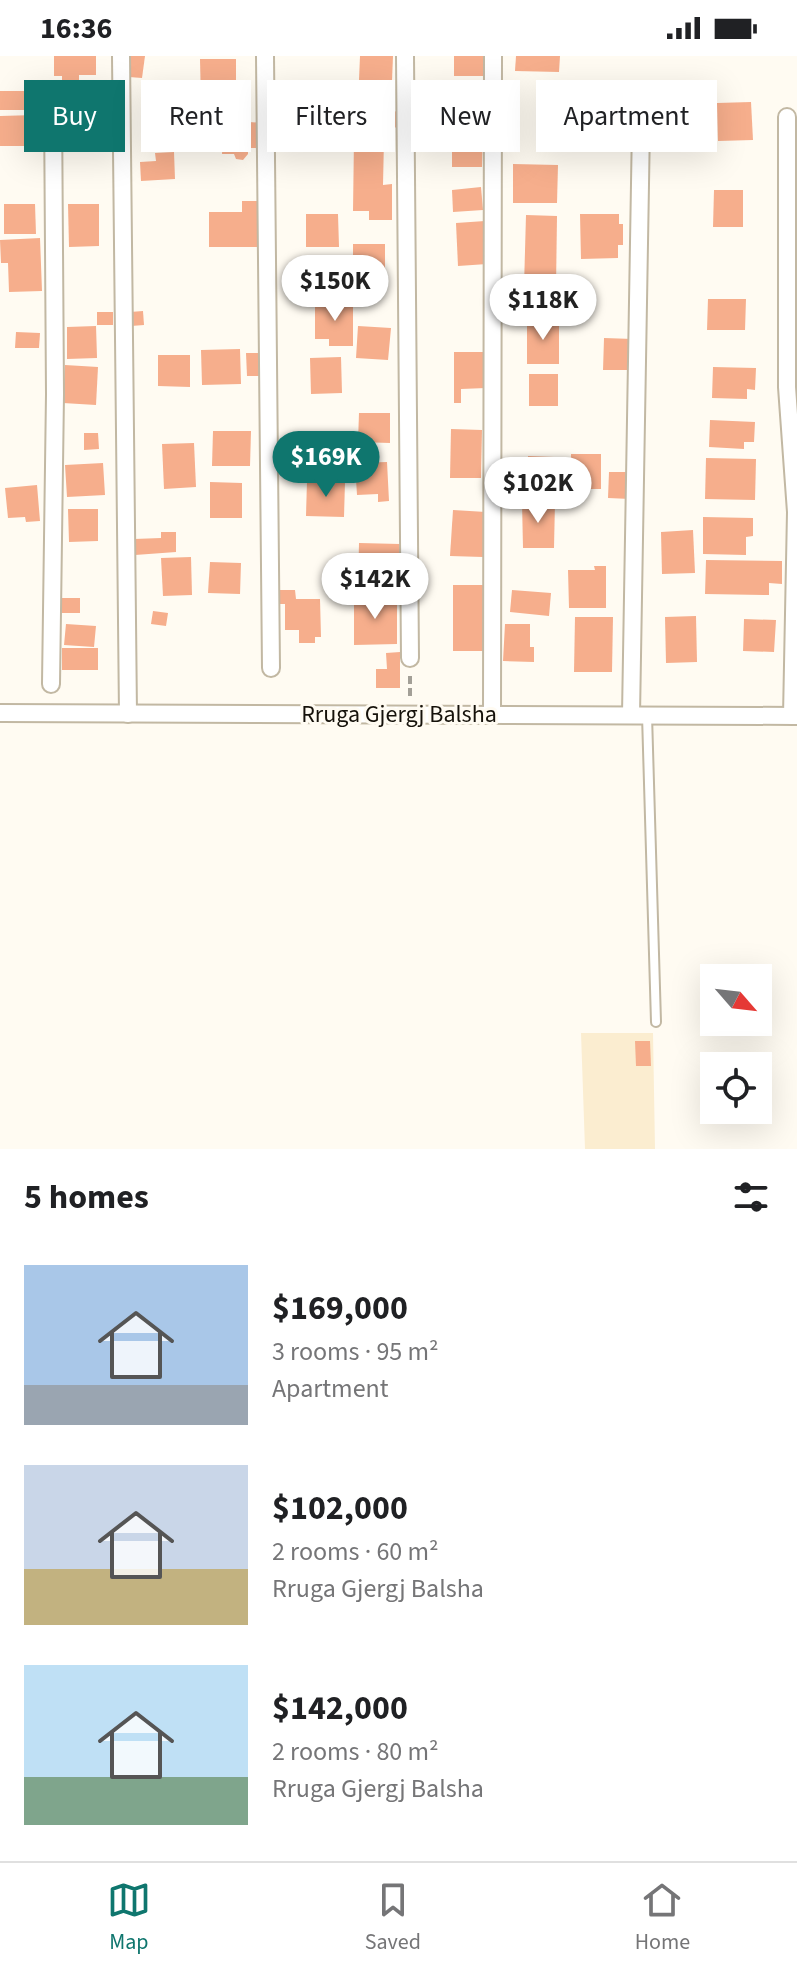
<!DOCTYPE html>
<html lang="en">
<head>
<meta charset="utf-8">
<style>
	body { margin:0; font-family:"Source Sans 3",sans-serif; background:#f6f6f6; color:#202124; height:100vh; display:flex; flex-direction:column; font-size:30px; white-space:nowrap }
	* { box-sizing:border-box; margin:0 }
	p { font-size:26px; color:#757577 }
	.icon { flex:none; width:44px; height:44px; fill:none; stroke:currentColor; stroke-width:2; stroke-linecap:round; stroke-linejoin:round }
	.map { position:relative; height:1093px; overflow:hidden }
	.details { display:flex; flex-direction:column; background:#fff; flex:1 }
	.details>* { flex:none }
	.top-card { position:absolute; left:24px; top:24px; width:750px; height:72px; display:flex; gap:16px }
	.needle { width:52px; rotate:118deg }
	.buttons { position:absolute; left:700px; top:908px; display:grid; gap:16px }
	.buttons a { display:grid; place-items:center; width:72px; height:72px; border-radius:0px; background:#fff; box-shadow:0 8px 32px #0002; font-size:40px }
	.price { position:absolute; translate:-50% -68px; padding:0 18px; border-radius:28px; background:#fff; color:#222; font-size:26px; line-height:52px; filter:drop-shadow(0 2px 4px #0008) }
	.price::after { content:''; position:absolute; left:50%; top:48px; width:24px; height:18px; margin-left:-12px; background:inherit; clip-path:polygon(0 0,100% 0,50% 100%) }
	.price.on { background:#0f766e; color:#fff }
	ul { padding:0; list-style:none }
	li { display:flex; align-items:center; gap:24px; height:200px; padding:0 24px }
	li span { display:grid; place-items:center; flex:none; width:224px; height:160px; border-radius:0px; color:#555 }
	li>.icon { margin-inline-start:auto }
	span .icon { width:96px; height:96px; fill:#fffc; stroke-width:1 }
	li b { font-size:34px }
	h2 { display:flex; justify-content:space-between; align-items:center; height:96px; padding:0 24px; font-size:34px }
	.pill { padding:0 28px; border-radius:0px; background:#fff; box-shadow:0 8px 32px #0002; font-size:28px; line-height:72px }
	.pill.on { background:#0f766e; color:#fff }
	.status { display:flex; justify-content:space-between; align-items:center; height:56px; padding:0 40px; background:#fff; direction:ltr }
	.status svg { height:22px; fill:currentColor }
	.dock { display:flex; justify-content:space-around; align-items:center; height:112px; border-top:2px solid #e0e0e0; background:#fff; font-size:22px; color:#757577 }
	.dock a { display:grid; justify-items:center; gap:4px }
	.dock .on { color:#0f766e }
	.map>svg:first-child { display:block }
	.built { fill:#fbedd0 }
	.building { fill:#f6ae8c }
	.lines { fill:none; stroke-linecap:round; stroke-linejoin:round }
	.lane-casing { stroke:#c2b8a3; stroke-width:12 }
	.street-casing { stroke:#c2b8a3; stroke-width:20 }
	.path { stroke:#a39f97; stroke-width:4; stroke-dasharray:8 4; stroke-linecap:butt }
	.lane { stroke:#fff; stroke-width:8 }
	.street { stroke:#fff; stroke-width:16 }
	.labels { text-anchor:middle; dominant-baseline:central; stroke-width:6; stroke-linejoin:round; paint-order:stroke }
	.street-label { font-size:24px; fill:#15110a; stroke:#fffbf2 }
</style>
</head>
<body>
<div class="status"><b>16:36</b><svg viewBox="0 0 49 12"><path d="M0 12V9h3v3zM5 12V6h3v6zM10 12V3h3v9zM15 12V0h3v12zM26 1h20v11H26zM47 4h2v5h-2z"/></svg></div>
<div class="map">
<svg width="797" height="1093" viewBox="0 0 797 1093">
	<rect width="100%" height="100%" fill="#fffbf2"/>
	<path class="built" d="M581,977H653L655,1093H585Z"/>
	<g class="building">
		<path d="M54,0H96V19H79V34H62V20H54Z"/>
		<path d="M131,0H145L142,22L129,21Z"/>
		<path d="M360,0H393L392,25L359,24Z"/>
		<rect x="454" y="0" width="32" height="20"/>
		<path d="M516,0H560L559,16L515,15Z"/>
		<path d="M200,3H236V46H201Z"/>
		<path d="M0,35H36L35,54H0Z"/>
		<path d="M474,43H488L489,64H474Z"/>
		<path d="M590,46L635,48L633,89L588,87Z"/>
		<path d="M751,46L753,84L718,85L717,47Z"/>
		<path d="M402,55L403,71L387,72L386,56Z"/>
		<path d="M154,58L186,59V94H164V78H154Z"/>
		<path d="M35,59V90H0V60Z"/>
		<path d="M234,60L249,61V66L264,67L263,92H248V98L243,104L236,103L234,98H222L223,77H218V65L234,66Z"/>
		<path d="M452,71H483L482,111H452Z"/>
		<path d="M354,82L384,83L383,129L392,128V164H369V155H353Z"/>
		<path d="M174,96L175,123L141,125L140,106L156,105L155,97Z"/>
		<path d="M513,108L558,109L557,147H513Z"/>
		<path d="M481,131L483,154L453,156L452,134Z"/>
		<path d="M714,134H743V171H713Z"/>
		<path d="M242,145H263V191H209V156H242Z"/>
		<path d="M4,148H35L36,178H4Z"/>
		<path d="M68,148H99V190L69,191Z"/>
		<path d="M306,158H338L339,191H306Z"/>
		<path d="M580,158H619V168H623V189H618V202L581,203Z"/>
		<path d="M526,159L557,160L556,232L524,231Z"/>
		<path d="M485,165L487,208L458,210L456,167Z"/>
		<path d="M40,182L42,235L9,236L8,207H1L0,184Z"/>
		<rect x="353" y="188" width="32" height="35"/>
		<rect x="309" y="201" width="30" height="28"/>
		<path d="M708,243H746L745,274H707Z"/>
		<path d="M315,246H353V290H329V283H315Z"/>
		<path d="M143,255L144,269L131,270L130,256Z"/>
		<rect x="97" y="256" width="16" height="13"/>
		<path d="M527,263L559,264V308H527Z"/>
		<path d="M96,270L97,302L67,303V271Z"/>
		<path d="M358,270L391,272L388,304L356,302Z"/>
		<path d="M16,276L40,277L39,292H15Z"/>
		<path d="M604,282L633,283L631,314H603Z"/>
		<path d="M240,293L241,328L202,329L201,294Z"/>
		<path d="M454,296H486V332L461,333V347H454Z"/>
		<path d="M246,297H260L261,320H247Z"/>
		<path d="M158,299H190V331L158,330Z"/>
		<path d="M341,301L342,337L311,338L310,302Z"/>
		<path d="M65,309L98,311L96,349L63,347Z"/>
		<path d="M713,311L756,312L755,334L747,333V343L712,342Z"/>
		<rect x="529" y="318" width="29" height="32"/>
		<path d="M359,357H390V387L358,386Z"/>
		<path d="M710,364L755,366L754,386H744V393L709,391Z"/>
		<path d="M451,373L482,374L481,422H450Z"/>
		<path d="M213,375H251L250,410H212Z"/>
		<path d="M84,377H98L99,393L84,394Z"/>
		<path d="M194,387L196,431L164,433L162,388Z"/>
		<path d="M571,398H601V433H570Z"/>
		<path d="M528,400L554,401L552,437L526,436Z"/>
		<path d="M706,402L756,403L755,444L705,443Z"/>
		<path d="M387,406L389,445L378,446V438L357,439L355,407Z"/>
		<path d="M103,407L105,439L67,441L65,409Z"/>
		<path d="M609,416H630V443L608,442Z"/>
		<path d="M307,425L345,426L344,461L306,460Z"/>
		<path d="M210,426L242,427V462H210Z"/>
		<path d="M37,429L40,465L26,466L25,461L8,462L5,432Z"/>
		<path d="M522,445L555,446L554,492H523Z"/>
		<path d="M68,453H98V485L69,486Z"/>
		<path d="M453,454L486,456L483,501L450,500Z"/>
		<path d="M703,461L753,462V480L746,481V499L703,498Z"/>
		<path d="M693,474L695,517L662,518L661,476Z"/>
		<path d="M161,476H176V496L135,499L134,483L161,482Z"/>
		<path d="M359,487L400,488L399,532L358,531Z"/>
		<path d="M191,501L192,539L163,540L161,502Z"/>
		<path d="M706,504L782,505V528L769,527V539L705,538Z"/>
		<path d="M210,506L241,507L240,538L208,537Z"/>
		<path d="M594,510H606V552H569L568,514H595Z"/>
		<path d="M329,522L343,523L341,538L328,537Z"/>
		<rect x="453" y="529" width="33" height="66"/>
		<path d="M278,534H295L296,543H320L321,581H315V587H299V574H285V548H278Z"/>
		<path d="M512,534L551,537L549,560L510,556Z"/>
		<path d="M373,539V545L397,544V588L354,589V540Z"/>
		<rect x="60" y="542" width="20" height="15"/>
		<path d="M153,555L168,557L166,570L151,568Z"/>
		<path d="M696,560L697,606L666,607L665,561Z"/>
		<path d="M575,561H613L612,616H574Z"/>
		<path d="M744,563L776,564L774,596L743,595Z"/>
		<path d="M66,568L96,570L94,591L64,589Z"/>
		<path d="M505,568H530V591H534V606L503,605Z"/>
		<rect x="62" y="592" width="36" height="22"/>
		<path d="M400,596V632H376V613H387L386,597Z"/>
		<path d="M635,985H650L651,1010H636Z"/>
	</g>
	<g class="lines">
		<g class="lane-casing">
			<path id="lane" d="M647,659L656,966"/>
		</g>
		<g class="street-casing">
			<g id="street">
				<path d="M121,0L128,658"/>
				<path d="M265,0L271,612"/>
				<path d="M405,0L410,602"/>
				<path d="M787,61V331L796,456L792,660"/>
				<path d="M51,628L55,338L53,46L120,44"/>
				<path d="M0,657L797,660"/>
				<path d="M492,658L493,0"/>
				<path d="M631,659L641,69"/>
			</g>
		</g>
		<path class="path" d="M410,620V643"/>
		<use href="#lane" class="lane"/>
		<use href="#street" class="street"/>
	</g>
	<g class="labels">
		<g class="street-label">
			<text x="399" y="658">Rruga Gjergj Balsha</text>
		</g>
	</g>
</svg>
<div class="buttons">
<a><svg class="needle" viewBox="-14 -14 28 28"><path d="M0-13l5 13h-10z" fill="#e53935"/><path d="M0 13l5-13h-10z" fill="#757577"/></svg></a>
<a><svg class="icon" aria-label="locate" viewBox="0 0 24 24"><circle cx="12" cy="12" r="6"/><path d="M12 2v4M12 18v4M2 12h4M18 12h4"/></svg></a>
</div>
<b class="price" style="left:335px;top:267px">$150K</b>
<b class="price" style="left:543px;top:286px">$118K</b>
<b class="price on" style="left:326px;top:443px">$169K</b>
<b class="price" style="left:538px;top:469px">$102K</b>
<b class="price" style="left:375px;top:565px">$142K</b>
<div class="top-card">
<a class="pill on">Buy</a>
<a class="pill">Rent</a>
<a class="pill">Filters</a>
<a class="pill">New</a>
<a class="pill">Apartment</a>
</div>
</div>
<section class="details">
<h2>5 homes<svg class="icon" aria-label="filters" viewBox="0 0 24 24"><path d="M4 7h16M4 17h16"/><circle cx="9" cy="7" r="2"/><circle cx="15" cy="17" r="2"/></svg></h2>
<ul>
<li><span style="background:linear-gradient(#a9c7e8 75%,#9aa5b1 0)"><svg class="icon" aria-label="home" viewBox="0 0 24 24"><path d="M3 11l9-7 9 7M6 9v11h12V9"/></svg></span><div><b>$169,000</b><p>3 rooms · 95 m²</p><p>Apartment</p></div></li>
<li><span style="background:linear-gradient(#c9d6e8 65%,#c2b280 0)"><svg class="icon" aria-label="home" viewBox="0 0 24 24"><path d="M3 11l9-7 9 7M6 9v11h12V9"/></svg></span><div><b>$102,000</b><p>2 rooms · 60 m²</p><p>Rruga Gjergj Balsha</p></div></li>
<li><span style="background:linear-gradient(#bfe0f5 70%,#7fa58c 0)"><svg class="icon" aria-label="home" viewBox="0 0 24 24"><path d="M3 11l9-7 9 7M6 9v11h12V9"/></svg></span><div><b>$142,000</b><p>2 rooms · 80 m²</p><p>Rruga Gjergj Balsha</p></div></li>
</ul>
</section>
<nav class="dock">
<a class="on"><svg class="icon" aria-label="map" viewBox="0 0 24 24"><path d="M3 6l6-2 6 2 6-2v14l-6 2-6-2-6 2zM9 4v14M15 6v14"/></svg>Map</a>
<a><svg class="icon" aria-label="saved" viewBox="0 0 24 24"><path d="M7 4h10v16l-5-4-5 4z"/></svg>Saved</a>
<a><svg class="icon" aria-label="home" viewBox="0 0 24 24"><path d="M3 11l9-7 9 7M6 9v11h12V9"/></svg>Home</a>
</nav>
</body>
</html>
